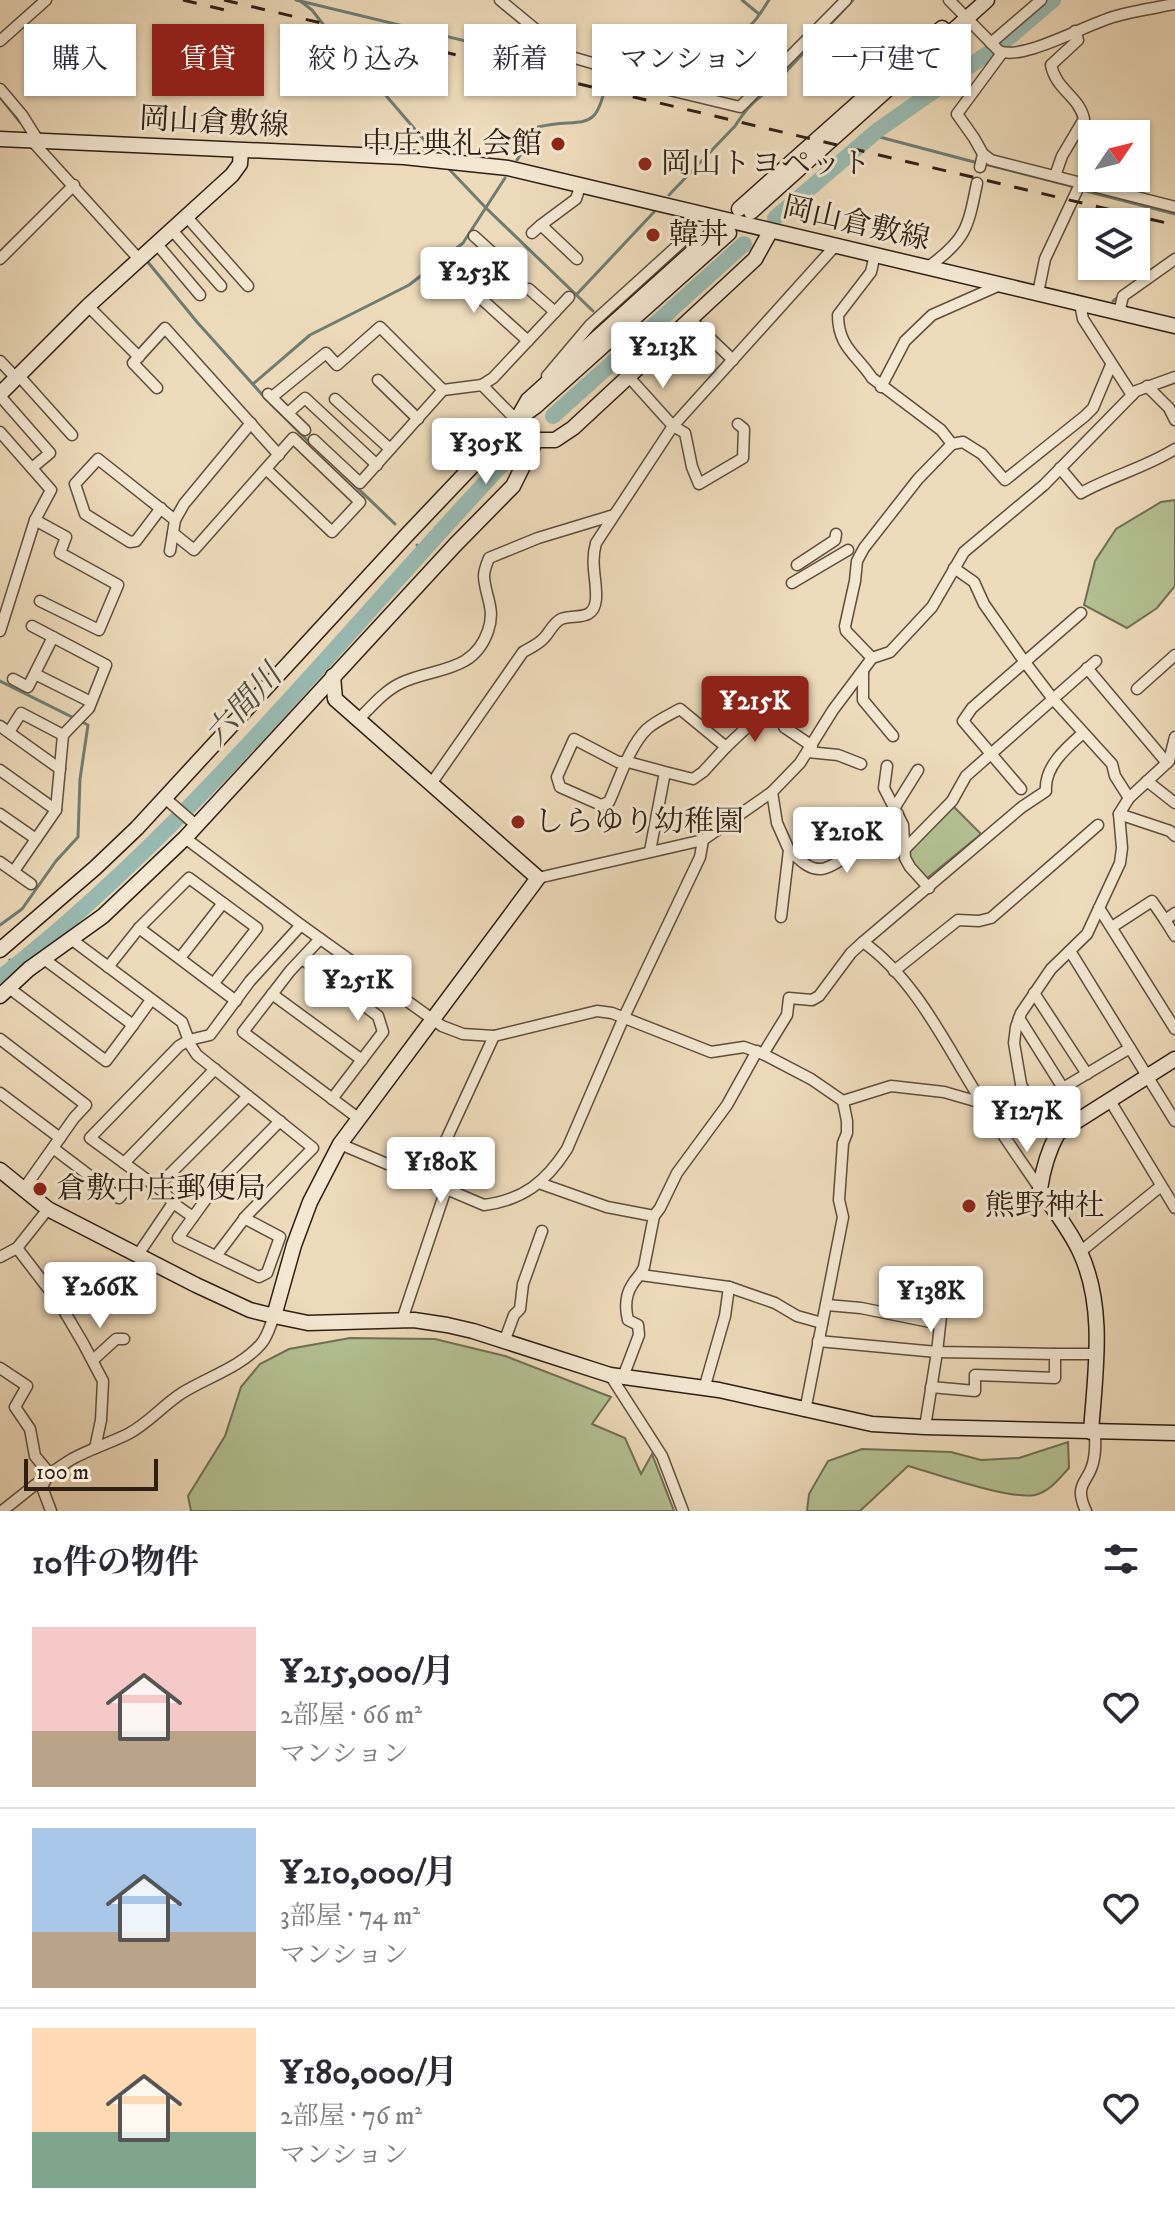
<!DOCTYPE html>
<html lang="ja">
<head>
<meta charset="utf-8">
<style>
	body { margin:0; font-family:"IM FELL DW Pica","Noto Serif JP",serif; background:#f7f7f7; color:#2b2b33; height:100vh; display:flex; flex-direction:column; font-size:30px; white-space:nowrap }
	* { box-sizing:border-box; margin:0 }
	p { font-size:26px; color:#7c7c81 }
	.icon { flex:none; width:44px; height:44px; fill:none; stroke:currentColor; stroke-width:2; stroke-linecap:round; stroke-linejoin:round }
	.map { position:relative; height:1511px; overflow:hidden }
	.details { display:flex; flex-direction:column; background:#fff; flex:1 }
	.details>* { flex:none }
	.hud { position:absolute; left:24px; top:24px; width:1128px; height:72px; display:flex; gap:16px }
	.needle { width:52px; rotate:55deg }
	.fabs { position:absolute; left:1078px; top:120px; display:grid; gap:16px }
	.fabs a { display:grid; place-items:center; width:72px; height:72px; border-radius:0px; background:#fff; box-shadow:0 2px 6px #0004; font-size:40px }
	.scale { position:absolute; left:24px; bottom:20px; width:134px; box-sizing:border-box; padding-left:8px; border:4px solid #2e1f15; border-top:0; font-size:22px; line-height:28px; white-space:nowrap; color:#2e1f15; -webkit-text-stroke:6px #f4e8d3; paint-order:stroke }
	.price { position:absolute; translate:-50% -68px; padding:0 18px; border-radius:8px; background:#fff; color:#222; font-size:26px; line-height:52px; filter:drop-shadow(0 2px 4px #0008) }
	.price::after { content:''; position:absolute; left:50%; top:48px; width:24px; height:18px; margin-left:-12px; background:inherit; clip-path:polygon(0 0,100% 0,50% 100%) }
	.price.on { background:#8f2418; color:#fff }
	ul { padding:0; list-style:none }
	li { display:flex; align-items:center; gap:24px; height:200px; padding:0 32px }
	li+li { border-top:2px solid #e1e1e2 }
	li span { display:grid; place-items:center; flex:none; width:224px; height:160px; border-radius:0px; color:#555 }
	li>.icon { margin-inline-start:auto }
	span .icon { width:96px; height:96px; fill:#fffc; stroke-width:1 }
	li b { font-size:34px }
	h2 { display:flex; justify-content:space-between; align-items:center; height:96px; padding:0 32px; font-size:34px }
	.tag { padding:0 28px; border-radius:0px; background:#fff; box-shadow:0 2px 6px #0004; font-size:28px; line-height:72px }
	.tag.on { background:#8f2418; color:#fff }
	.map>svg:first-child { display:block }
	.green { fill:#b4c193; stroke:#717054; stroke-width:2 }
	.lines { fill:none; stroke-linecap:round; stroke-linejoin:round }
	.stream { stroke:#6e7d74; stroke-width:3 }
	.river { stroke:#99bbb3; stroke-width:16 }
	.street-casing { stroke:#5e4e3e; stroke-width:13 }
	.secondary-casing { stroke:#2e1f15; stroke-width:17 }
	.street { stroke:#f4e8d3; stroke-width:10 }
	.secondary { stroke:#f4e8d3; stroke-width:14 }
	.rail { stroke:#2e1f15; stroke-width:3; stroke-dasharray:14 14; stroke-linecap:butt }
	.poi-dot { fill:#8f2418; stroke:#f4e8d3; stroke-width:3 }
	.labels { text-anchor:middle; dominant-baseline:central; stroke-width:6; stroke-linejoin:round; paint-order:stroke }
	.street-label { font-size:30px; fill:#2e1f15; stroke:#f4e8d3 }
	.poi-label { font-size:30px; fill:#2e1f15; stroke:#f4e8d3; text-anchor:start }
	.water-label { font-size:32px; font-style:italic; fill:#4e4e44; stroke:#f4e8d3 }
</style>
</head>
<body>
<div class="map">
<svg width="1175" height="1511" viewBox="0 0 1175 1511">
	<rect width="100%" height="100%" fill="#eedbbb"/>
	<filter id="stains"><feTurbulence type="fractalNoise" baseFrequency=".0025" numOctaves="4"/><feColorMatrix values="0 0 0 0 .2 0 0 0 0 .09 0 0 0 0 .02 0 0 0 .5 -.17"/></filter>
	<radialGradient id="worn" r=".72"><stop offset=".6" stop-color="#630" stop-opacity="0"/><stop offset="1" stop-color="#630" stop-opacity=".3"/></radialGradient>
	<g class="green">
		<path d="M1175,500V586L1157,608L1127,628L1084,605L1095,561L1116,529L1161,502Z"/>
		<path d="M950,803L981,834L925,880L911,866L906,850Z"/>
		<path d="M350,1338L435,1339L505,1356L611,1397L592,1424L625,1438L641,1474L652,1454L674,1511H191L188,1496L225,1436L241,1387L260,1364L289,1349Z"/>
		<path d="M1068,1442L1069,1468C1059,1479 1050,1491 1035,1495C1009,1500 937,1474 908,1466L860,1511H807L809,1494L828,1461L862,1449L951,1452L981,1460L1019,1458Z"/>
	</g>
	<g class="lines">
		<g class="stream">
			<path d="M296,0L536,58L566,61"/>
			<path d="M299,0L312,10L336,41L357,62L438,156"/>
			<path d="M742,0L759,14"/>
			<path d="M525,27L565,60"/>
			<path d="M610,66C621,42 678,34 702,33C715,33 727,38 740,32C753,27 761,12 769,0"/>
			<path d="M0,97L20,122"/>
			<path d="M872,135L978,163"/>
			<path d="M517,160L538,127C583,116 597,138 607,77"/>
			<path d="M985,164L1075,187"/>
			<path d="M448,168L486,208L593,311"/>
			<path d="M1082,190L1175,214"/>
			<path d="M669,195L735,126C743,113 753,100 767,92L853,0"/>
			<path d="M147,261L197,322L266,399"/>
			<path d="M577,294L654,212"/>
			<path d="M1113,301L1121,295"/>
			<path d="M622,344L627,350"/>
			<path d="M253,384L310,335L409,285L463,243L505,178"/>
			<path d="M271,404L311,444"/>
			<path d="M343,474L395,524"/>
			<path d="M417,545L423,550"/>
			<path d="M0,681L88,725L80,779L78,837L56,861L22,909L0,925"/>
			<path d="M10,960L15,966"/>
		</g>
		<g class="river">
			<path d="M775,218L878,130L1000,45L1053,0"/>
			<path d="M553,416L744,244"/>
			<path d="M0,978C193,827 345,631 512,454"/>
		</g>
		<g class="street-casing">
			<g id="street">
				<path d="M500,0L568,56L606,67L649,85L740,107L846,0"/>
				<path d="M949,0L999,51C1023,61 1085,25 1113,17C1133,11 1154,8 1175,4"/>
				<path d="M0,41L46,0"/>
				<path d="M991,43L1041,0"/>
				<path d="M0,89L22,115L39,142"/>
				<path d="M33,142L138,258"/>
				<path d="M983,154L991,160L1175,207"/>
				<path d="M980,167L983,154L974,138L957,114L1002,53"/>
				<path d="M1055,176L1062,156L1084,119C1079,96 1056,90 1051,65L1078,40L1075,31"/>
				<path d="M186,216L248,286"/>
				<path d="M171,229L221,286"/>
				<path d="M532,233L541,225"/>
				<path d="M474,236L518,276"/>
				<path d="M156,243L200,295"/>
				<path d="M0,259L74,185"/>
				<path d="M577,259L541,225L576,199L581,184"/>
				<path d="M443,264L528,341"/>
				<path d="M928,267C966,240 968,228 977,183"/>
				<path d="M529,289L555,312"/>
				<path d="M473,290L501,260"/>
				<path d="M1038,293L1045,259L1081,182"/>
				<path d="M1083,304L1081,309L1083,319L1132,395"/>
				<path d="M88,306L139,357"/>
				<path d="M1119,313L1123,296L1175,259"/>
				<path d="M690,319L733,360"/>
				<path d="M0,361L16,378"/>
				<path d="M19,376L72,435"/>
				<path d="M547,376L590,325L687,237L691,226L692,211"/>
				<path d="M628,376L673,426L685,433L692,467L699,484L743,458L744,429L738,424"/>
				<path d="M378,380L418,419"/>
				<path d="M482,385L493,378L569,297"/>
				<path d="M1147,386L1169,408L1175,420"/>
				<path d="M881,387L905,341L932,315L1000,285"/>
				<path d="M157,388L133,363L165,328L279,455"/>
				<path d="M268,394L305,430"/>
				<path d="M0,396L50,453L32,468"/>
				<path d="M272,397L326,353L337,365L380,327L443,390"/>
				<path d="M335,399L390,449"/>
				<path d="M288,413L305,398L377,465"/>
				<path d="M0,432L51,490L35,520L66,537L60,553L118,585L99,630L40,601"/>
				<path d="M314,440L360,483L443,390L482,385L536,440"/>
				<path d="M952,444L963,442L982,454L1005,480L1085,416L1093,408L1111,365"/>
				<path d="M1060,468L1081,493C1111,476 1145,468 1175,449"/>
				<path d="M161,508L136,541L130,542L85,514L75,484L98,459L175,520"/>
				<path d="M173,533L194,550L293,438L360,502L332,532L266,469"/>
				<path d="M170,551L175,520L184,504L251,423"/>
				<path d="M797,565L835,540L836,534"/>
				<path d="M954,568L974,582L984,604L1024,661L1053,699L1112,764L1115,776L1129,798"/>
				<path d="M792,583L848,550"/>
				<path d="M0,631L35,520"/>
				<path d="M872,658L846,631L845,626L855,581L857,561L864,548L918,479L952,444L941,430L872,378C857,355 838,347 838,315L871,272L875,254"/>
				<path d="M1087,668L1167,763"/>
				<path d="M863,672V700L893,736"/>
				<path d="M35,674L91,702"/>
				<path d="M13,679L28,687L53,637"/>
				<path d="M1137,689L1175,655"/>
				<path d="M794,700L784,714V727L812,746"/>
				<path d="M358,720C371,707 384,691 401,683C434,667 473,674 488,631C496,608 485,597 484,576C484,570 487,563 489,558L538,538L614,515"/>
				<path d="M0,726L60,769"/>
				<path d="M9,732L21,713L63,735"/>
				<path d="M726,747L761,714"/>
				<path d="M808,752L838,755L861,764"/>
				<path d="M887,766L884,788L903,825L905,858L910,867L929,888"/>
				<path d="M0,770L56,810"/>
				<path d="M1147,781L1175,803"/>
				<path d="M431,784L523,652C530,648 539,644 544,638C550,632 553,623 561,619C575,614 594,622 596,599C597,579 590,564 596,543L673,426L836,245"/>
				<path d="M1021,789L963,721L972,708L1081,613"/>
				<path d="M772,792L777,823L789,850L781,917"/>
				<path d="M166,799L197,826"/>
				<path d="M895,807L918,770"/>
				<path d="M0,814L36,839"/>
				<path d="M1119,814L1170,831L1175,836"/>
				<path d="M185,838L301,925L442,1026L463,1034L494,1036L597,1011L612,1013L711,1052L744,1047L763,1054L811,1079L843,1101L847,1121V1133L843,1143L839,1200L843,1217L805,1411"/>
				<path d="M905,849L952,801L966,776L1096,661"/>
				<path d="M789,850C798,858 808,870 821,869C840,867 882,827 898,814"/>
				<path d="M650,851L665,772L693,779L703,772L726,747L680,709C669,715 656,721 647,729C630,745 619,780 609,802L601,805L560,787L557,777L574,739L618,762H628L665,772"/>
				<path d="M0,862L31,884"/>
				<path d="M14,871L56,810L63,735L89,708L106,665L32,626"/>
				<path d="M538,878L703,840L772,792L800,763L833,710L872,658L890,652L932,607L964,552L1044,485L1136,391L1175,377"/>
				<path d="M1099,908L1175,1029"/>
				<path d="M1165,920L1175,936"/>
				<path d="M1112,927L1152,901L1165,920L1175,913"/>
				<path d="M139,928L236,1001"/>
				<path d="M71,939L182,1022L191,1046L197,1055L313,1148L247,1215L216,1256"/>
				<path d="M320,939L290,971L243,1032L358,1118"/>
				<path d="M863,942C915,979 945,1043 978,1096C997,1127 1019,1158 1040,1189"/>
				<path d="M1070,951L1175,1121"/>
				<path d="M180,958L223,903"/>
				<path d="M302,959L378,1016L383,1032L332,1099"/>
				<path d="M108,967L139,928L189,878L257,928L214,983"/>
				<path d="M894,971L958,920L979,921L991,918L1098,825"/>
				<path d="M9,988L106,1061L133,1025L44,959"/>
				<path d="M1034,993L1087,1074"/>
				<path d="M272,994L362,1060"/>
				<path d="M1019,1018L1063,1088L1130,1048"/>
				<path d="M133,1025L151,1000"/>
				<path d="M0,1039L86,1105L74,1118L23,1190"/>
				<path d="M763,1054L787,1015L789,998L812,1000L819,996L851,953L863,942L1022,807L1046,791C1044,767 1066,748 1083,733"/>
				<path d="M0,1093L60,1138"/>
				<path d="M1109,1099L1175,1208"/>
				<path d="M843,1101L891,1086L944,1092L982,1103"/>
				<path d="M1058,1133L1047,1125L1031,1106L1021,1084L1014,1043L1016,1027L1021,1013L1051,969L1087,934L1120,863L1122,848L1119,814L1129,798L1169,761L1175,737"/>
				<path d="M340,1144L484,1205C523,1200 546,1182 567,1149L624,1017L700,857L703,840"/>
				<path d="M53,1148L119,1198L139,1174"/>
				<path d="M124,1163L215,1069"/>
				<path d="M427,1181L494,1036"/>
				<path d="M539,1183L607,1207L654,1216L644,1267C641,1275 636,1278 632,1285C625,1296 625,1308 628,1320L638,1325L639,1335L623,1377"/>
				<path d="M157,1187L248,1096"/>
				<path d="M654,1216L660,1208L677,1173L727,1105L757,1051"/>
				<path d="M193,1217L173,1203L165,1193L90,1138L179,1046L189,1040L210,1035L250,981L301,925"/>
				<path d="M244,1218L280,1237L267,1273L259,1277L178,1238L214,1188L280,1121"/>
				<path d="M17,1248L60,1304L83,1343L103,1381L101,1420L95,1448"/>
				<path d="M1080,1252L1161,1186"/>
				<path d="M137,1256L173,1203"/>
				<path d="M0,1257L17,1248L48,1209"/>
				<path d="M641,1275L729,1287L775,1303L797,1316L822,1323"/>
				<path d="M827,1305L861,1308L940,1324"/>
				<path d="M402,1320L446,1189"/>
				<path d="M818,1341L937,1352L925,1427"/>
				<path d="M504,1342L514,1315L520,1309L523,1284L542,1231"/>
				<path d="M1055,1354H1096"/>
				<path d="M93,1360L116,1339H124"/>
				<path d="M0,1368L27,1386L15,1407L30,1429L35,1456L49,1473"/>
				<path d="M610,1375L662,1456L683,1511"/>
				<path d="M931,1387L975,1391V1375L1055,1378V1354L937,1352L943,1298"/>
				<path d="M704,1389L725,1316L729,1287"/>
				<path d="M46,1479L42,1487L51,1511"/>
				<path d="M2,1511C25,1493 47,1474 72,1459C90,1449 110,1443 128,1434C149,1423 163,1405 182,1393C208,1377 241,1367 261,1344C268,1336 270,1326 274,1316"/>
				<path d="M1086,1511C1072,1481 1091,1483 1094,1458C1096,1449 1095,1440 1095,1432"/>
			</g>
		</g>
		<g class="secondary-casing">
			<g id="secondary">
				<path d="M0,139L404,157L508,168L1175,326"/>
				<path d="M739,209L942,28"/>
				<path d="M751,212L987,0"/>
				<path d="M0,394L88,306L232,175L240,164L241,151"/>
				<path d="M520,414L528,400L718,229"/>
				<path d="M0,950L95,868L137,828L405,537L515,421L536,406L729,233"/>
				<path d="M0,996L29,969L103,916L185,838L455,545L513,486L536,440H555L573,428L755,259L770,232"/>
				<path d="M0,1170L48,1209L196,1285L250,1310L274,1316L308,1323L414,1320L447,1325L473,1331L610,1375L719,1390L872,1424L925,1427L1175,1433"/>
				<path d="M274,1316L294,1245L310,1202L340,1144L538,878L335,699L333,676"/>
				<path d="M1091,1432C1095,1373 1106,1308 1080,1252C1070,1230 1053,1209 1040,1189C1043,1168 1048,1151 1058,1133L1175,1059"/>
			</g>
		</g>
		<use href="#street" class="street"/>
		<use href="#secondary" class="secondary"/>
		<g class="rail">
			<path d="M183,0L237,13"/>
			<path d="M224,0L1175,225"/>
		</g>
	</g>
	<g class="poi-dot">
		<circle cx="558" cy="144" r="8"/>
		<circle cx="645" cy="164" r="8"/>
		<circle cx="653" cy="235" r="8"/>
		<circle cx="518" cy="822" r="8"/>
		<circle cx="40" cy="1189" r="8"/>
		<circle cx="969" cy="1206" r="8"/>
	</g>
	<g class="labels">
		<g class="street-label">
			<text transform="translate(214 123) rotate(3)">岡山倉敷線</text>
			<text transform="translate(856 224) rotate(13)">岡山倉敷線</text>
		</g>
		<g class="poi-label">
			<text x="542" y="144" text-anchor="end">中庄典礼会館</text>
			<text x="661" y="164">岡山トヨペット</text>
			<text x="669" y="235">韓丼</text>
			<text x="534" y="822">しらゆり幼稚園</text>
			<text x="56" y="1189">倉敷中庄郵便局</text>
			<text x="985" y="1206">熊野神社</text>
		</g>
		<g class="water-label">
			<text transform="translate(244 706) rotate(-48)">六間川</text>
		</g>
	</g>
	<rect width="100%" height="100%" filter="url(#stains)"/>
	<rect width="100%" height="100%" fill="url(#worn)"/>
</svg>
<div class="fabs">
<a><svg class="needle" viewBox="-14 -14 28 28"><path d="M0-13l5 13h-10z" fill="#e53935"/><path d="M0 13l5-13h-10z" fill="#7c7c81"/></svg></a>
<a><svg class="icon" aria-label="layers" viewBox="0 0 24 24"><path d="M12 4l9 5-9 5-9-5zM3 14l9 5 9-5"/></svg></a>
</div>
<div class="scale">100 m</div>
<b class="price" style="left:474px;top:315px">¥253K</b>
<b class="price" style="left:663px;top:390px">¥213K</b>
<b class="price" style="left:486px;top:486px">¥305K</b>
<b class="price on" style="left:755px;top:744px">¥215K</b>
<b class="price" style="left:847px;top:875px">¥210K</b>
<b class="price" style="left:358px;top:1023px">¥251K</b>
<b class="price" style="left:1027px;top:1154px">¥127K</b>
<b class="price" style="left:441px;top:1205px">¥180K</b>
<b class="price" style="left:100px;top:1330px">¥266K</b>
<b class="price" style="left:931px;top:1334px">¥138K</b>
<div class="hud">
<a class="tag">購入</a>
<a class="tag on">賃貸</a>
<a class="tag">絞り込み</a>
<a class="tag">新着</a>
<a class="tag">マンション</a>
<a class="tag">一戸建て</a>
</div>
</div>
<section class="details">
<h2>10件の物件<svg class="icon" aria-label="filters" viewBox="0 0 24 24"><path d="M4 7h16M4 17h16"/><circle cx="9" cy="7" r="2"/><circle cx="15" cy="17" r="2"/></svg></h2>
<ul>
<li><span style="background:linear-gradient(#f6c9c9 65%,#b9a48a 0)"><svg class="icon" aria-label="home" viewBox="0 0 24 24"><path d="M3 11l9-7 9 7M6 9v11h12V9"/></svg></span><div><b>¥215,000/月</b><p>2部屋 · 66 m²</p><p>マンション</p></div><svg class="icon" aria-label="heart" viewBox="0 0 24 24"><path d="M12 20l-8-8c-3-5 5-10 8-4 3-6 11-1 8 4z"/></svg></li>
<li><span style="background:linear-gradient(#a9c7e8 65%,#b9a48a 0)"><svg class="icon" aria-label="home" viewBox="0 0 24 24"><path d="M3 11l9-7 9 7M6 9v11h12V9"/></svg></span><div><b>¥210,000/月</b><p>3部屋 · 74 m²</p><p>マンション</p></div><svg class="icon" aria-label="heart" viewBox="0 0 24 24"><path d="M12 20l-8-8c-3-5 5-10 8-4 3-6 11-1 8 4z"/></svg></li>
<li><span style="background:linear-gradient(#ffd9b3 65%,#7fa58c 0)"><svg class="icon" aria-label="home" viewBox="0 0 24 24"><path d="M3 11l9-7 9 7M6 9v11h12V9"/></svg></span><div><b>¥180,000/月</b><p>2部屋 · 76 m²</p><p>マンション</p></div><svg class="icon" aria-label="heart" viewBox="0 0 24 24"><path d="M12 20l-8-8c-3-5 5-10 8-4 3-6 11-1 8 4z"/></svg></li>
</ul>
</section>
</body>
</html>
